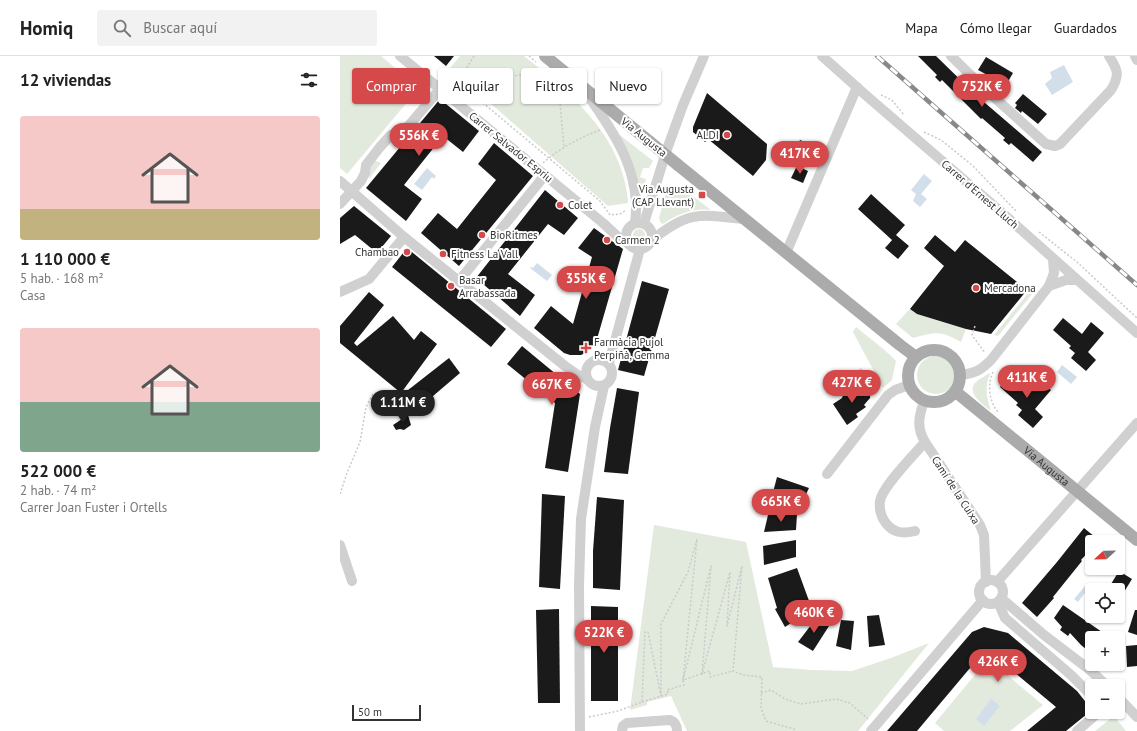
<!DOCTYPE html>
<html lang="es">
<head>
<meta charset="utf-8">
<style>
	body { margin:0; font-family:"PT Sans",sans-serif; background:#f2f2f2; color:#222; height:100vh; display:flex; flex-direction:column; font-size:15px; white-space:nowrap }
	* { box-sizing:border-box; margin:0 }
	p { font-size:13px; color:#767676 }
	.icon { flex:none; width:22px; height:22px; fill:none; stroke:currentColor; stroke-width:2; stroke-linecap:round; stroke-linejoin:round }
	.map { position:relative; flex:1; overflow:hidden }
	.side { display:flex; flex-direction:column; background:#fff; width:340px }
	.side>* { flex:none }
	.guide { position:absolute; left:12px; top:12px; width:380px; height:36px; display:flex; gap:8px }
	.needle { width:26px; rotate:248deg }
	.buttons { position:absolute; left:745px; top:479px; display:grid; gap:8px }
	.buttons a { display:grid; place-items:center; width:40px; height:40px; border-radius:4px; background:#fff; box-shadow:0 1px 3px #0004; font-size:20px }
	.scale { position:absolute; left:12px; bottom:10px; width:69px; box-sizing:border-box; padding-left:4px; border:2px solid #333; border-top:0; font-size:11px; line-height:14px; white-space:nowrap; color:#333; -webkit-text-stroke:3px #fff; paint-order:stroke }
	.price { position:absolute; translate:-50% -34px; padding:0 9px; border-radius:14px; background:#d5494a; color:#fff; font-size:13px; line-height:26px; filter:drop-shadow(0 1px 2px #0008) }
	.price::after { content:''; position:absolute; left:50%; top:24px; width:12px; height:9px; margin-left:-6px; background:inherit; clip-path:polygon(0 0,100% 0,50% 100%) }
	.price.selected { background:#222; color:#fff }
	ul { padding:0; list-style:none }
	li { display:grid; align-content:center; gap:8px; height:212px; padding:0 20px }
	li span { display:grid; place-items:center; height:124px; border-radius:4px; color:#555 }
	li>.icon { margin-inline-start:auto }
	span .icon { width:72px; height:72px; fill:#fffc; stroke-width:1 }
	li b { font-size:17px }
	h2 { display:flex; justify-content:space-between; align-items:center; height:48px; padding:0 20px; font-size:17px }
	.chip { padding:0 14px; border-radius:4px; background:#fff; box-shadow:0 1px 3px #0004; font-size:14px; line-height:36px }
	.chip.selected { background:#d5494a; color:#fff }
	header { display:flex; align-items:center; gap:24px; box-sizing:border-box; height:56px; padding:0 20px; background:#fff; border-bottom:1px solid #e0e0e0 }
	header strong { font-size:19px }
	nav { display:flex; gap:22px; margin-inline-start:auto; font-size:14px }
	.search { width:280px; height:36px; background:#f2f2f2; display:flex; align-items:center; gap:10px; box-sizing:border-box; padding:0 14px; border-radius:4px; color:#767676; font-size:15px }
	main { display:flex; flex:1; min-height:0 }
	.map>svg:first-child { display:block }
	.green { fill:#e2e9dd }
	.water { fill:#d2dfeb }
	.building { fill:#1a1a1a }
	.lines { fill:none; stroke-linecap:round; stroke-linejoin:round }
	.path { stroke:#cacaca; stroke-width:1.5; stroke-dasharray:2 2; stroke-linecap:butt }
	.minor { stroke:#d0d0d0; stroke-width:10 }
	.major { stroke:#ababab; stroke-width:12 }
	.rail-casing { stroke:#888; stroke-width:4.5 }
	.rail { stroke:#fff; stroke-width:3; stroke-dasharray:9; stroke-linecap:butt }
	.major-bridge { stroke:#ababab; stroke-width:12 }
	.poi-dot { fill:#d5494a; stroke:#fff; stroke-width:1.5 }
	.labels { text-anchor:middle; dominant-baseline:central; stroke-width:4; stroke-linejoin:round; paint-order:stroke }
	.poi-label { font-size:11px; fill:#333; stroke:#fff; text-anchor:start }
	.street-label { font-size:11px; fill:#333; stroke:#fff }
</style>
</head>
<body>
<header>
<strong>Homiq</strong>
<div class="search"><svg class="icon" aria-label="search" viewBox="0 0 24 24"><circle cx="10" cy="10" r="6"/><path d="M15 15l6 6"/></svg>Buscar aquí</div>
<nav><a>Mapa</a><a>Cómo llegar</a><a>Guardados</a></nav>
</header>
<main>
<section class="side">
<h2>12 viviendas<svg class="icon" aria-label="filters" viewBox="0 0 24 24"><path d="M4 7h16M4 17h16"/><circle cx="9" cy="7" r="2"/><circle cx="15" cy="17" r="2"/></svg></h2>
<ul>
<li><span style="background:linear-gradient(#f6c9c9 75%,#c2b280 0)"><svg class="icon" aria-label="home" viewBox="0 0 24 24"><path d="M3 11l9-7 9 7M6 9v11h12V9"/></svg></span><div><b>1 110 000 €</b><p>5 hab. · 168 m²</p><p>Casa</p></div></li>
<li><span style="background:linear-gradient(#f6c9c9 60%,#7fa58c 0)"><svg class="icon" aria-label="home" viewBox="0 0 24 24"><path d="M3 11l9-7 9 7M6 9v11h12V9"/></svg></span><div><b>522 000 €</b><p>2 hab. · 74 m²</p><p>Carrer Joan Fuster i Ortells</p></div></li>
</ul>
</section>
<div class="map">
<svg width="797" height="675" viewBox="0 0 797 675">
	<rect width="100%" height="100%" fill="#fff"/>
	<g class="green">
		<path d="M0,0H41L79,32L7,118L0,112Z"/>
		<path d="M120,0H184C233,39 283,81 288,147L268,150L110,12Z"/>
		<path d="M276,76L313,105L309,112H303L300,121L306,123L300,143Z"/>
		<path d="M34,104L41,107L29,123V112Z"/>
		<path d="M328,130L341,131L371,154C353,152 337,158 323,168L321,167L319,162Z"/>
		<circle cx="299" cy="179" r="6"/>
		<path d="M689,236L692,238L658,280L654,279Z"/>
		<path d="M570,253L577,258L626,273L621,286C600,274 596,276 573,282L556,268Z"/>
		<path d="M516,271C530,283 544,292 556,305L552,324L543,332L513,276Z"/>
		<circle cx="596" cy="319" r="19"/>
		<path d="M649,317L650,318C644,331 647,343 651,355C644,349 625,337 636,326C640,322 645,321 649,317Z"/>
		<path d="M314,469L406,486L433,611L471,614L512,615L551,602L589,587L518,675H347L331,640L307,646V649L290,654Z"/>
		<path d="M648,603L703,649L670,675H604L595,667Z"/>
		<path d="M774,660L786,675H755Z"/>
	</g>
	<g class="water">
		<path d="M724,9L733,26L712,39L705,28L712,22L710,16Z"/>
		<path d="M87,112L96,120L94,123L92,121L82,134L74,128Z"/>
		<path d="M584,118L592,125L581,138L587,143L580,151L573,145L576,138L571,134Z"/>
		<path d="M197,207L212,219L207,225L190,212L191,211L193,212Z"/>
		<path d="M722,309L737,321L731,328L717,316Z"/>
		<path d="M521,312L528,322L523,325L517,315Z"/>
		<path d="M745,530L748,533L738,546L734,543Z"/>
		<path d="M651,643L660,650L644,670L636,663Z"/>
	</g>
	<g class="building">
		<path d="M94,0H114L106,10Z"/>
		<path d="M578,0H596L637,40L702,96L693,106L671,87L669,89L663,84L665,82L642,62L641,63L602,24L600,26L595,21L597,19Z"/>
		<path d="M646,1L673,17L666,29L638,14Z"/>
		<path d="M367,37L427,88L426,104L413,120L368,83L365,86L353,76V71Z"/>
		<path d="M683,38L707,58L698,68L682,55L681,57L675,52L677,49L675,47Z"/>
		<path d="M100,43L139,75L123,96L103,80L64,129L82,143L66,165L26,132Z"/>
		<path d="M460,84L472,89L467,102L459,98L461,94L456,92Z"/>
		<path d="M154,87L193,120L119,210L81,177L98,157L117,173L156,124L138,108Z"/>
		<path d="M457,110L468,115L463,127L451,122Z"/>
		<path d="M205,134L238,162L224,179L208,168L168,218L195,239L180,260L136,222Z"/>
		<path d="M531,138L565,169L556,179L569,190L558,203L545,192L553,183L552,184L518,153Z"/>
		<path d="M14,150L51,180L37,197L15,179L0,188V162Z"/>
		<path d="M254,172L283,193L257,283L254,288L247,296L241,299H230L224,297L194,272L211,250L233,268L252,201L238,192Z"/>
		<path d="M595,179L615,196L625,184L687,234L651,278L626,273L577,258L570,253L604,210L584,192Z"/>
		<path d="M67,192L166,273L151,291L52,211Z"/>
		<path d="M302,225L329,233L304,320L278,314Z"/>
		<path d="M29,236L44,249L14,287L17,290L53,260L74,284L81,275L97,288L61,337L0,287V270Z"/>
		<path d="M723,262L742,278L751,266L764,277L748,296L756,304L746,315L731,302L735,297L729,292L731,290L713,274Z"/>
		<path d="M182,290L240,338L228,416L205,412L215,347L167,308Z"/>
		<path d="M109,302L120,317L79,352L63,338Z"/>
		<path d="M670,319L689,335L698,323L711,334L695,353L703,361L693,372L678,359L682,354L676,349L678,347L660,331Z"/>
		<path d="M519,330L522,335H528L530,337V342L524,349L526,351L516,358L518,361L507,369L493,348L502,342L504,337H509Z"/>
		<path d="M277,332L299,336L288,418L264,416L270,372Z"/>
		<path d="M68,359L71,369L64,374L60,373L56,374L53,369Z"/>
		<path d="M437,421L469,432L460,451L432,440Z"/>
		<path d="M202,438L225,440L220,533L199,531Z"/>
		<path d="M257,441L284,444L280,534L253,532V495Z"/>
		<path d="M457,458L456,474L424,476L428,459Z"/>
		<path d="M744,472L761,486H752V492L741,504L742,505L713,541L714,542L697,561L682,547L717,506Z"/>
		<path d="M456,484V501L424,509L423,490Z"/>
		<path d="M457,512L472,553L445,571L435,553L437,552L428,522Z"/>
		<path d="M779,515L792,523L784,536L771,528Z"/>
		<path d="M723,549L762,576L758,582H752V598L741,589L730,577L728,580L720,574L722,571L714,562Z"/>
		<path d="M251,550L278,551V645H251Z"/>
		<path d="M219,553L220,647H198L196,554Z"/>
		<path d="M795,554H797V579L788,576Z"/>
		<path d="M539,559L545,589L529,591L527,560Z"/>
		<path d="M478,560L489,570L473,595L458,586Z"/>
		<path d="M501,564L514,565L511,594L496,590Z"/>
		<path d="M644,571L668,577L737,635L752,654L726,675H687L716,651L646,593L577,675H547L632,576Z"/>
		<path d="M797,589V610L787,611L786,590Z"/>
	</g>
	<g class="lines">
		<g class="path">
			<path d="M134,0L118,26L208,16"/>
			<path d="M189,0L196,6"/>
			<path d="M218,24L224,92"/>
			<path d="M226,32L241,48"/>
			<path d="M115,33L118,26L260,145L270,159L280,158L286,154"/>
			<path d="M541,39L552,44L564,59"/>
			<path d="M584,76L601,84L633,110L676,155"/>
			<path d="M203,107C220,92 239,82 260,74"/>
			<path d="M699,176L737,206L797,262"/>
			<path d="M635,270L632,279L645,297"/>
			<path d="M653,316C647,329 649,345 658,356"/>
			<path d="M0,438L7,417L20,386L26,351L33,338L38,337L49,340"/>
			<path d="M421,637L431,634L445,643L461,648L496,643L510,647L528,663"/>
			<path d="M302,646L328,638L327,634L344,629L343,624L370,615V621L393,615"/>
			<path d="M249,661L278,655L302,646L305,576H308L321,640V568L348,516L357,483L343,624L371,510L362,618L390,516L387,570L402,510L393,615L403,619L422,621L421,652L426,665L454,673L455,675"/>
		</g>
		<g class="minor">
			<path d="M60,0L263,167L278,181L289,188"/>
			<path d="M482,0L529,42L659,154L797,277"/>
			<path d="M611,0L646,34L706,88L715,90L720,88L771,34C780,19 778,14 769,0"/>
			<path d="M795,0L797,4"/>
			<path d="M247,38C274,76 302,117 295,167"/>
			<path d="M0,125L64,181L225,310L238,319L247,323"/>
			<path d="M0,148L21,125L25,117L26,109L40,91L51,79L65,74L100,33"/>
			<circle cx="299" cy="180" r="13"/>
			<path d="M304,167L326,96L343,49L364,0"/>
			<path d="M312,184C348,155 359,158 403,163"/>
			<path d="M446,197L517,31"/>
			<path d="M119,225L205,119"/>
			<path d="M709,230L726,224H737"/>
			<path d="M0,236L29,223L64,181"/>
			<circle cx="259" cy="317" r="13"/>
			<path d="M269,307L300,193"/>
			<path d="M621,319C636,317 641,314 651,304L709,230L714,217L713,203"/>
			<path d="M584,345C579,360 576,371 585,386L640,469L644,479L646,526"/>
			<path d="M487,418L548,339L555,334L569,329"/>
			<path d="M575,475C562,478 553,477 545,466C541,461 539,452 540,445C542,431 574,399 585,386"/>
			<path d="M0,489L12,525"/>
			<circle cx="651" cy="536" r="12"/>
			<path d="M657,526L797,367"/>
			<path d="M661,542L704,579L750,614L767,630"/>
			<path d="M658,546L665,562L731,619L752,640"/>
			<path d="M778,641L797,661"/>
			<path d="M240,675L239,529L241,463L255,371L264,330"/>
			<path d="M282,675L283,670L287,667L330,664C335,666 337,669 337,675"/>
			<path d="M531,675L643,544"/>
			<path d="M737,675L759,656"/>
		</g>
		<g class="major">
			<path d="M205,0L310,86"/>
			<path d="M338,109L560,289L576,301"/>
			<circle cx="594" cy="320" r="26"/>
			<path id="s1" d="M616,336L797,484"/>
		</g>
		<g class="rail-casing">
			<path id="rail" d="M537,0L797,229"/>
		</g>
		<use href="#rail" class="rail"/>
		<path class="major-bridge" d="M310,86L338,109"/>
	</g>
	<g class="poi-dot">
		<circle cx="387" cy="79" r="4"/>
		<rect x="358" y="135" width="8" height="8" rx="2"/>
		<circle cx="220" cy="149" r="4"/>
		<circle cx="142" cy="179" r="4"/>
		<circle cx="267" cy="184" r="4"/>
		<circle cx="67" cy="196" r="4"/>
		<circle cx="103" cy="198" r="4"/>
		<circle cx="111" cy="230" r="4"/>
		<circle cx="636" cy="232" r="4"/>
		<path d="M244 286h4v4h4v4h-4v4h-4v-4h-4v-4h4z"/>
	</g>
	<g class="labels">
		<g class="poi-label">
			<text x="379" y="79" text-anchor="end">ALDI</text>
			<text x="354" y="133" text-anchor="end">Via Augusta<tspan x="354" dy="13">(CAP Llevant)</tspan></text>
			<text x="228" y="149">Colet</text>
			<text x="150" y="179">BioRitmes</text>
			<text x="275" y="184">Carmen 2</text>
			<text x="59" y="196" text-anchor="end">Chambao</text>
			<text x="111" y="198">Fitness La Vall</text>
			<text x="119" y="224">Basar<tspan x="119" dy="13">Arrabassada</tspan></text>
			<text x="644" y="232">Mercadona</text>
			<text x="254" y="286">Farmàcia Pujol<tspan x="254" dy="13">Perpiñà, Gemma</tspan></text>
		</g>
		<g class="street-label">
			<text transform="translate(304 81) rotate(39)">Via Augusta</text>
			<text transform="translate(171 91) rotate(39)">Carrer Salvador Espriu</text>
			<text transform="translate(640 138) rotate(41)">Carrer d'Ernest Lluch</text>
			<text stroke="none"><textPath href="#s1" startOffset="117">Via Augusta</textPath></text>
			<text transform="translate(616 434) rotate(57)">Camí de la Cuixa</text>
		</g>
	</g>
</svg>
<div class="buttons">
<a><svg class="needle" viewBox="-14 -14 28 28"><path d="M0-13l5 13h-10z" fill="#e53935"/><path d="M0 13l5-13h-10z" fill="#767676"/></svg></a>
<a><svg class="icon" aria-label="locate" viewBox="0 0 24 24"><circle cx="12" cy="12" r="6"/><path d="M12 2v4M12 18v4M2 12h4M18 12h4"/></svg></a>
<a>+</a>
<a>−</a>
</div>
<div class="scale">50 m</div>
<b class="price" style="left:642px;top:52px">752K €</b>
<b class="price" style="left:79px;top:101px">556K €</b>
<b class="price" style="left:460px;top:119px">417K €</b>
<b class="price" style="left:246px;top:244px">355K €</b>
<b class="price" style="left:687px;top:343px">411K €</b>
<b class="price" style="left:512px;top:348px">427K €</b>
<b class="price" style="left:212px;top:350px">667K €</b>
<b class="price selected" style="left:63px;top:368px">1.11M €</b>
<b class="price" style="left:441px;top:467px">665K €</b>
<b class="price" style="left:474px;top:578px">460K €</b>
<b class="price" style="left:264px;top:598px">522K €</b>
<b class="price" style="left:658px;top:627px">426K €</b>
<div class="guide">
<a class="chip selected">Comprar</a>
<a class="chip">Alquilar</a>
<a class="chip">Filtros</a>
<a class="chip">Nuevo</a>
</div>
</div>
</main>
</body>
</html>
